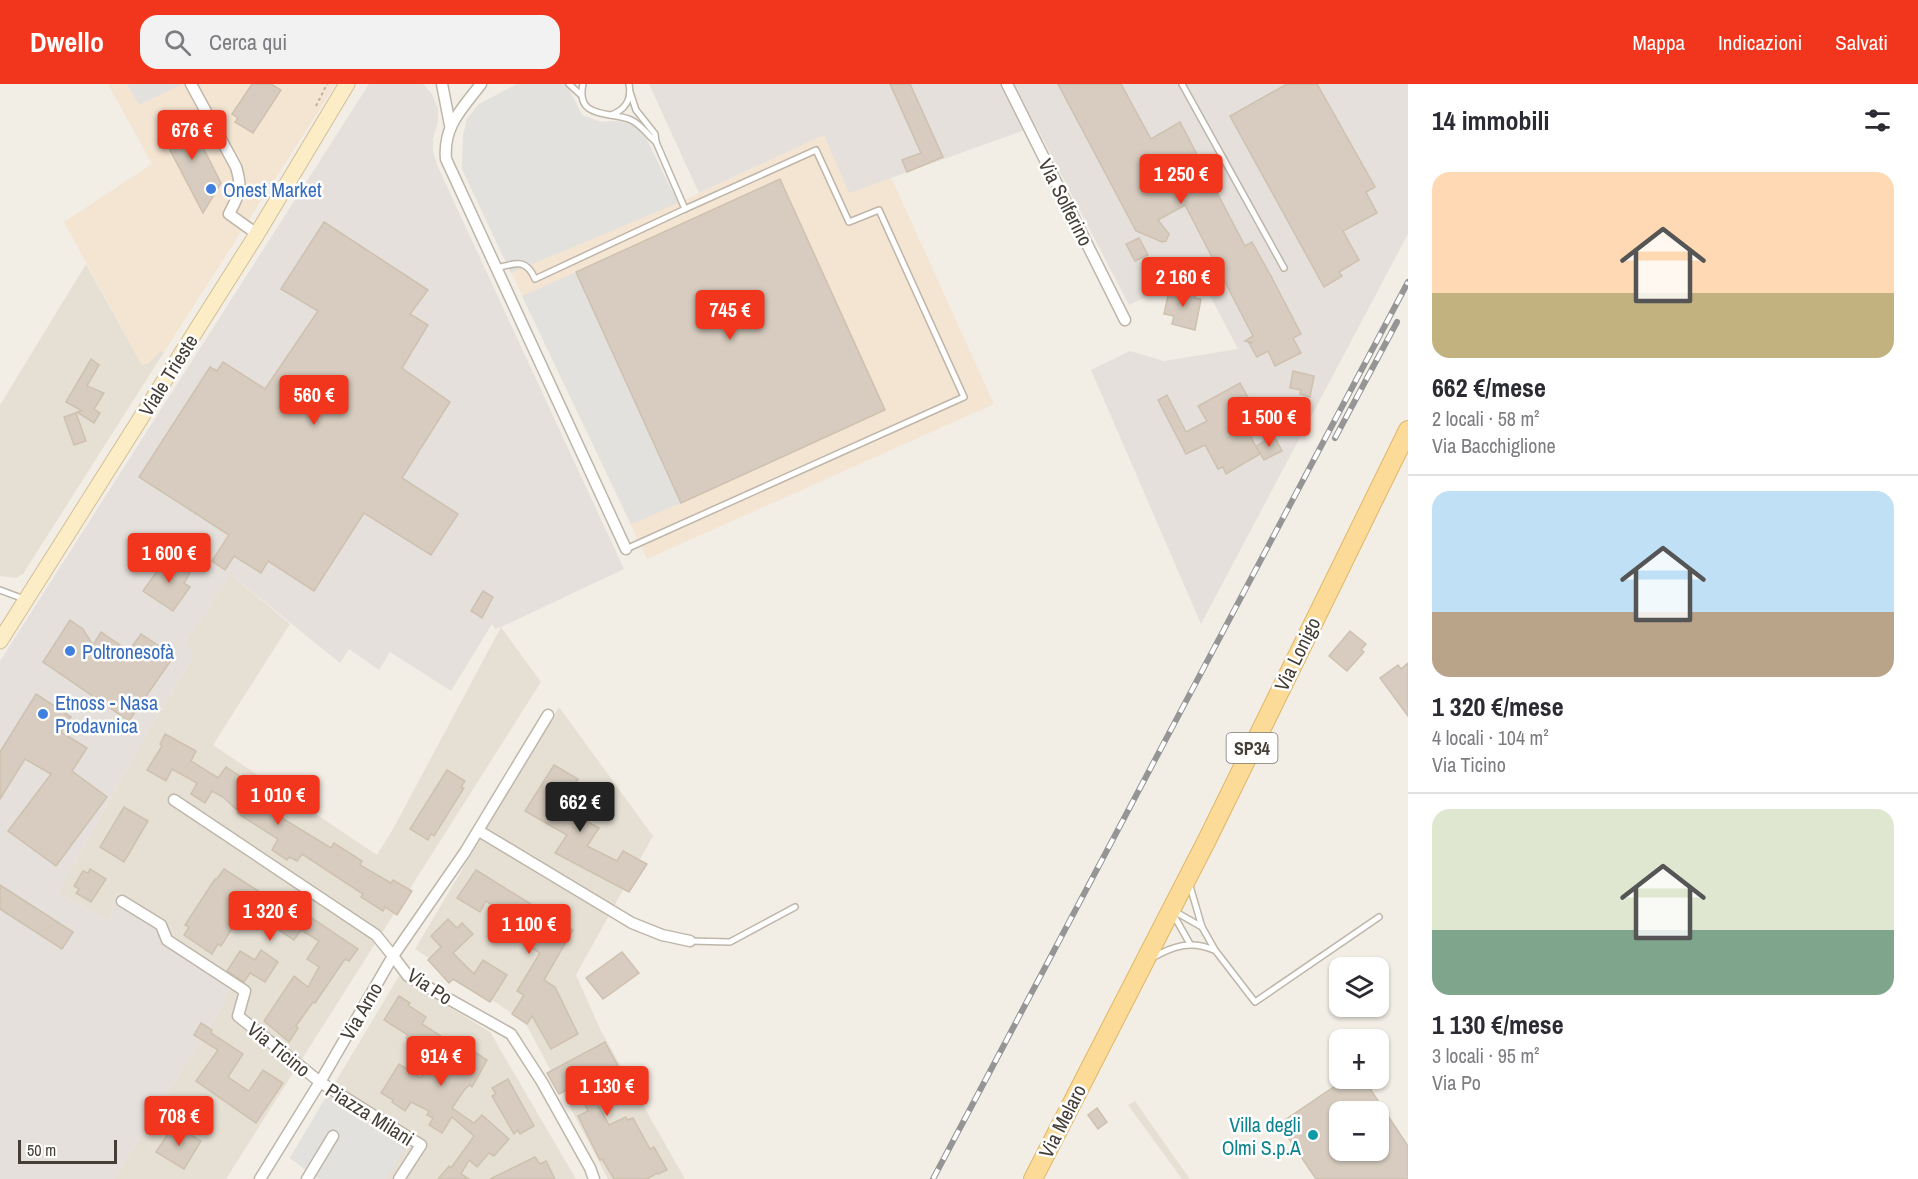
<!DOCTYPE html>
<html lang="it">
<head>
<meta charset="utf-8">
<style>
	body { margin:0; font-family:"Archivo Narrow",sans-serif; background:#f2f2f3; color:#2b2b33; height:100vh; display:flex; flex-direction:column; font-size:22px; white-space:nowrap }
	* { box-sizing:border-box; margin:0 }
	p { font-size:20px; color:#7c7c81 }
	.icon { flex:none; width:33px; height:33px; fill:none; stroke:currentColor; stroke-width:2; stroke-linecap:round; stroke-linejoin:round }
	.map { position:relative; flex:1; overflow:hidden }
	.panel { display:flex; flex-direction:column; background:#fff; width:510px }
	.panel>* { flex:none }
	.controls { position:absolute; left:1329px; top:873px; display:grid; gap:12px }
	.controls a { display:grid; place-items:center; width:60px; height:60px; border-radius:12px; background:#fff; box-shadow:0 2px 4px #0004; font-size:30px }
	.scale { position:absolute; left:18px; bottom:15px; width:99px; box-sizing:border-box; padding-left:6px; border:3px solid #453e36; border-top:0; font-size:16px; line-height:21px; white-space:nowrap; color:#453e36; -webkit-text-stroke:4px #fff; paint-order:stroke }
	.price { position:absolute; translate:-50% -51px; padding:0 14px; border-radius:6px; background:#f2361d; color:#fff; font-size:20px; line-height:39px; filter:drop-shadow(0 2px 3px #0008) }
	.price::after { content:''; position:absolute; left:50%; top:36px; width:18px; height:14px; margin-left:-9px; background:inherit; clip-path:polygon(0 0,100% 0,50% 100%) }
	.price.selected { background:#222; color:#fff }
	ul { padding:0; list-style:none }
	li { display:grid; align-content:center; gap:12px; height:318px; padding:0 24px }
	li+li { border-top:2px solid #e1e1e2 }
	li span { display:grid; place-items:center; height:186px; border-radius:18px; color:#555 }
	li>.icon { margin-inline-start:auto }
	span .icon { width:108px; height:108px; fill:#fffc; stroke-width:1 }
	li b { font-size:26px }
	h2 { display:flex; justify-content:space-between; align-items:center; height:72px; padding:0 24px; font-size:26px }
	header { display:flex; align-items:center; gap:36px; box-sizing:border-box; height:84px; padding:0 30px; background:#f2361d; color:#fff }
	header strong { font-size:28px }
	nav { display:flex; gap:33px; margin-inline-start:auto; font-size:21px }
	.search { width:420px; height:54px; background:#f2f2f3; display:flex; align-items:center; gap:15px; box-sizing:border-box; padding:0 21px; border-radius:18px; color:#7c7c81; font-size:22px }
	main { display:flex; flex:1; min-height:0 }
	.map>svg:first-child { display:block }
	.residential { fill:#e6e0d4 }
	.commercial { fill:#f4e4d2 }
	.industrial { fill:#e5e0db }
	.parking { fill:#e3e1de }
	.building { fill:#d7ccbf; stroke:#cec1af; stroke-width:1.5; fill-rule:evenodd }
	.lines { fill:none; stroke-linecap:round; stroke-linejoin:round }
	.lane-casing { stroke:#beb6a9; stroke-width:8 }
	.street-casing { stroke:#beb6a9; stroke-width:13 }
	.secondary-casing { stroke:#d1c098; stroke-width:17 }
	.primary-casing { stroke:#dfb767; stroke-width:20 }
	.path { stroke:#bfb19b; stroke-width:2; stroke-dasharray:3 3; stroke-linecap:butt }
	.lane { stroke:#fff; stroke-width:5 }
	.street { stroke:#fff; stroke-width:10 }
	.secondary { stroke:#fdedc6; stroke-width:15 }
	.primary { stroke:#fbdb97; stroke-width:18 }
	.rail-casing { stroke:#959595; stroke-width:6 }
	.rail { stroke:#fff; stroke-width:4; stroke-dasharray:11; stroke-linecap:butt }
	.shop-dot { fill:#3f7fe0; stroke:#fff; stroke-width:2 }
	.culture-dot { fill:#0f9aa8; stroke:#fff; stroke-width:2 }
	.labels { text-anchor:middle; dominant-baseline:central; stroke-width:5; stroke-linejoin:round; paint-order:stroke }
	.shield { fill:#fff; stroke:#7d7872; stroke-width:1.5 }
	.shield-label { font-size:18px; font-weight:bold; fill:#453e36 }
	.shop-label { font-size:20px; fill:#366cbe; stroke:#fff; text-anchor:start }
	.street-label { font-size:20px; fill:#453e36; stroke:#fff }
	.culture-label { font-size:20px; fill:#0d838f; stroke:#fff; text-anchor:end }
</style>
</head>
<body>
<header>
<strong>Dwello</strong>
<div class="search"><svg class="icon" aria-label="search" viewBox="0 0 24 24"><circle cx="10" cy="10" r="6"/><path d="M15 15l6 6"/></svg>Cerca qui</div>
<nav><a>Mappa</a><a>Indicazioni</a><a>Salvati</a></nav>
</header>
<main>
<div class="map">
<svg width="1408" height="1095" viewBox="0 0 1408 1095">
	<rect width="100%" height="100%" fill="#f2eee6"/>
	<g class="residential">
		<path d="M86,180L142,281L149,279L159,268H164L23,490L16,494L0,492V321Z"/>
		<path d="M230,490L290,540L213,661L377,771L393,745L501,543L541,598L226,1095H114L224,919L230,901L165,859L173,845L117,809L109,837L58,808L137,667L191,576L184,557L202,535Z"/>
		<path d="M559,623L653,752L576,891L601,947L685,1095H608L525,938L415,865Z"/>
		<path d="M399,892L490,948L576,1095H319L290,1074Z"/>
		<path d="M1135,1017L1182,1084L1190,1095H1182L1128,1021Z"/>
	</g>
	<g class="commercial">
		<path d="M108,0H336L164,268H159L149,279L142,281L64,138L152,80Z"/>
		<path d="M517,0L570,7L582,31L601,38L616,37L632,40L646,54L678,119L824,51L891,93L994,320L647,475L462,85L463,52L467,35L479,20Z"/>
	</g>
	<g class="industrial">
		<path d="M369,0H423L432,10L438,25V38L433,54V67L437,81L624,485L501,543L495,545L492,540L451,607L390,568L379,586L349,565L340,579L230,490L202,535L184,557L191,565L193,570L191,576L137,667L58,808L109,837L117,809L157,833L162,834L174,845L165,859L230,901L224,919L114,1095H0V577Z"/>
		<path d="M649,0H1408V150L1201,540L1091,286L1130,267L1164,277L1238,265L1198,189L1129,221L1036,42L849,109L824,51L699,109Z"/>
	</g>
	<g class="parking">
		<path d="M127,0H182L139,21Z"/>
		<path d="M517,0H563L574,3L570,7L582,31L601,38L616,37L633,41L646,54L678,119L511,189L462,85L463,52L467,35L479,20Z"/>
		<path d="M576,188L681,419L631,440L522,212Z"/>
		<path d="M326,1013L406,1063L385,1095H319L290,1074Z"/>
	</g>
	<g class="building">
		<path d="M252,0H271L281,6L253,49L235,38L238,34L232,30Z"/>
		<path d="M890,0H910L943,73L907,88L902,76L921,69Z"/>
		<path d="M1058,0H1121L1151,55L1180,38L1245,162L1252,158L1272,194L1301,250L1293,254L1301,269L1275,282L1268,267L1257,273L1249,259H1253L1245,257L1253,252L1185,121L1158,136L1169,150L1166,157L1162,158L1136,147Z"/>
		<path d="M1287,0H1317L1375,103L1366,108L1377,129L1343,147L1359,176L1339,188L1342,192L1324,203L1230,32Z"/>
		<path d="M187,32L221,99L203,129L160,47Z"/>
		<path d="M780,95L885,326L681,419L576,188Z"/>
		<path d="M324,138L428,206L410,230L428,241L402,284L450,318L402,394L458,430L431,471L364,429L314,507L268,477L261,489L234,472L225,486L212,477L229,451L139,393L210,283L217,287L223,278L265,305L318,227L281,205Z"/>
		<path d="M1139,154L1148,171L1135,177L1126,160Z"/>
		<path d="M1179,205L1196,209L1195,214L1201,215L1195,246L1172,240L1174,232L1164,230L1169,207L1178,208Z"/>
		<path d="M91,275L99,281L87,302L104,309L94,325L100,329L94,339L77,328L82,327L66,318Z"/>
		<path d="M1293,287L1314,292L1310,313L1300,310L1301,306L1290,304Z"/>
		<path d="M1240,299L1255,326L1241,335L1260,370L1226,390L1223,383L1218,385L1205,361L1186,370L1158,316L1167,311L1186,348L1207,337L1198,322Z"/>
		<path d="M76,329L86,357L74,361L64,333Z"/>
		<path d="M1274,352L1282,367L1264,376L1256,362Z"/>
		<path d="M167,473L190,489L184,499L190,503L173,527L143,507Z"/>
		<path d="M483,507L493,513L482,534L471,527Z"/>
		<path d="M70,536L83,545L93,561L101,548L129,567L141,550L174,572L129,637L43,578Z"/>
		<path d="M1350,547L1366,560L1361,566L1364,568L1347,587L1329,572Z"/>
		<path d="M1408,579V632L1380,594L1398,581L1401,585Z"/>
		<path d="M36,610L71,633L61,648L87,664L72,687L107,713L56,782L8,747L51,690L25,675L0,715V668Z"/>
		<path d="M165,650L196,667L191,677L218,694L226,683L241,693L238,697L281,725L277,731L331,764L334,759L362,777L360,781L391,799L393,796L412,807L397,831L385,823L383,827L361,813L363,810L302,770L297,777L289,773L287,776L272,766L278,755L237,729L238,727L223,713L212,707L205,719L191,710L197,699L172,685L166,697L147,686L162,662L160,660Z"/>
		<path d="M554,681L578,695L560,723L599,744L587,762L617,777L623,767L647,780L629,808L555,769L567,751L525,727Z"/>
		<path d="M447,686L465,697L461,703L464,704L434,752L431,750L428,756L410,745Z"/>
		<path d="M124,723L148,737L124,778L100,763Z"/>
		<path d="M90,785L106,795L91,818L76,809L79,805L74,802L83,787L88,789Z"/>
		<path d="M224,785L288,826L291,820L358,865L349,877L345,875L315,919L313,918L296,942L298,944L289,958L264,937L294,892L308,903L319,883L307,875L319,857L301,846L294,856L251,828L245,836L240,832L221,862L218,860L212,870L184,851L189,843L185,841L215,795L216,796Z"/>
		<path d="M476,786L573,846L544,896L555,903L578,950L551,965L532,932L527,940L512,930L524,911L517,907L540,869L497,841L505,829L486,817L480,828L457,814Z"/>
		<path d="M0,801L73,848L62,865L0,825Z"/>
		<path d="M448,835L457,844L462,839L473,850L453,869L474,890L483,876L507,891L490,918L453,895L449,899L428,876L441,863L431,852Z"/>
		<path d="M261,866L278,878L265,898L250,889L244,898L227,887L240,867L255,876Z"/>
		<path d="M622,868L639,889L603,915L586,894Z"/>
		<path d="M399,912L410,919L408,921L426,933L422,940L464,967L465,965L471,969L473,967L487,976L472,1003L470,1001L465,1005L452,1024L474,1039L482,1031L509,1055L494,1072L489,1069L477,1083L469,1076L461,1090L469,1095H438L449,1082L451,1084L474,1052L452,1033L442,1049L429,1041L433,1034L427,1031L429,1027L411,1018L405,1027L392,1018L393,1016L381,1009L399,980L421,994L435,973L406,954L408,951L384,936Z"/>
		<path d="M201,939L212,946L211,949L243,970L228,993L249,1007L263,986L283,999L256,1039L196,997L218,966L194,951Z"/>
		<path d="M605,958L624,993L592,1010L609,1041L626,1033L627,1036L633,1034L650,1065L654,1063L667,1086L658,1090L657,1089L647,1095H614L602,1075L600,1076L578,1032L588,1027L575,1001L559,1010L547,989Z"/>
		<path d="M1347,994H1363L1408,1062V1095H1316L1279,1040ZM1340,1028H1378V1066H1340Z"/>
		<path d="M508,995L534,1042L520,1050L518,1046L514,1050L492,1012L496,1010L492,1004Z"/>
		<path d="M1097,1024L1107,1038L1098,1045L1088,1031Z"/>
		<path d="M174,1041L201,1057L184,1085L156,1068Z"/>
		<path d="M535,1073L540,1080L546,1077L555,1095H490Z"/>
	</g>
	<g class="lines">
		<g class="lane-casing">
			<g id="lane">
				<path d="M569,0L581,11"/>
				<path d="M583,0C575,36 611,27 631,36C642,41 647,51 656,58"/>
				<path d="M1182,0L1284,184"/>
				<path d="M611,31C625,26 632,15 629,0"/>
				<path d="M497,184C516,179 526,174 535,195L685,125L656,58L655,50L636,26L630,8"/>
				<path d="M626,465L964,313L879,126L849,138L816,66L685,125"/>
				<path d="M0,506L24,515"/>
				<path d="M1190,802L1202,843"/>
				<path d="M1174,827L1202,843L1215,866L1255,918L1379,833"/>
				<path d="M1173,830L1190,860"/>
				<path d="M690,857L730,858L795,823"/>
				<path d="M1152,874C1173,862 1191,856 1214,866"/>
			</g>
		</g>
		<g class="street-casing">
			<g id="street">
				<path d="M191,0L236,83C243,106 239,110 229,130L257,150"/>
				<path d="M442,0L450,41"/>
				<path d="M481,0C462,25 443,42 446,75L626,465"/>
				<path d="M1007,0L1125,236"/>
				<path d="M548,631L465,768L393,872L408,892L511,950L542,998L590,1084L594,1095"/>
				<path d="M174,716L376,851L393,872L320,998L260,1095"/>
				<path d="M479,747L632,839L662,851L690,857"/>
				<path d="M122,817L161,841L167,856L245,907L238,932L320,998L421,1061L399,1095"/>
				<path d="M307,1095L333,1052"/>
			</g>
		</g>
		<g class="secondary-casing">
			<path id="secondary" d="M0,557L257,150L347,0"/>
		</g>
		<g class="primary-casing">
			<path id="primary" d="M1033,1095L1208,754L1408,346"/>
		</g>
		<path class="path" d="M316,22L327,0"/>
		<use href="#lane" class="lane"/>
		<use href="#street" class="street"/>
		<use href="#secondary" class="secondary"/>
		<use href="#primary" class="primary"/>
		<g class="rail-casing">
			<g id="rail">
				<path d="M1335,354L1397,238"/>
				<path d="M933,1095L1408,198"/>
			</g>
		</g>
		<use href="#rail" class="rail"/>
	</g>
	<g class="shop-dot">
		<circle cx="211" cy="105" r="6"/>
		<circle cx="70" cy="567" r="6"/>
		<circle cx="43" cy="630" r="6"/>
	</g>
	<circle class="culture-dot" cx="1313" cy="1051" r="6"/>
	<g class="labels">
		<rect class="shield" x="1226.5" y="649" width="51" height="30" rx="4.5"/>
		<g class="shield-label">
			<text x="1252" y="664">SP34</text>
		</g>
		<g class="shop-label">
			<text x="223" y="105">Onest Market</text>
			<text x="82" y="567">Poltronesofà</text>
			<text x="55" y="618">Etnoss - Nasa<tspan x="55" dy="23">Prodavnica</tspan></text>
		</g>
		<g class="street-label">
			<text transform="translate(1066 118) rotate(63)">Via Solferino</text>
			<text transform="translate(168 291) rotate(-58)">Viale Trieste</text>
			<text transform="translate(1297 570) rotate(-64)">Via Lonigo</text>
			<text transform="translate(430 902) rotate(33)">Via Po</text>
			<text transform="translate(361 927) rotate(-60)">Via Arno</text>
			<text transform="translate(279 965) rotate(39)">Via Ticino</text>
			<text transform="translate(370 1030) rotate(32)">Piazza Milani</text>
			<text transform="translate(1062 1037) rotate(-63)">Via Melaro</text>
		</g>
		<g class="culture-label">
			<text x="1301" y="1040">Villa degli<tspan x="1301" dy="23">Olmi S.p.A</tspan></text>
		</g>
	</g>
</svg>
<div class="controls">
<a><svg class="icon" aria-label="layers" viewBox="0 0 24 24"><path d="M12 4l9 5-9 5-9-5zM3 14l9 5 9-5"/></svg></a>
<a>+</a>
<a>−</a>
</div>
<div class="scale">50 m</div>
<b class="price" style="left:192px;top:77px">676 €</b>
<b class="price" style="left:1181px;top:121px">1 250 €</b>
<b class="price" style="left:1183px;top:224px">2 160 €</b>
<b class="price" style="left:730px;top:257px">745 €</b>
<b class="price" style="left:314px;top:342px">560 €</b>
<b class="price" style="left:1269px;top:364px">1 500 €</b>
<b class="price" style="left:169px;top:500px">1 600 €</b>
<b class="price" style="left:278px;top:742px">1 010 €</b>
<b class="price selected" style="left:580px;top:749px">662 €</b>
<b class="price" style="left:270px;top:858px">1 320 €</b>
<b class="price" style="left:529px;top:871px">1 100 €</b>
<b class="price" style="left:441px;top:1003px">914 €</b>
<b class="price" style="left:607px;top:1033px">1 130 €</b>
<b class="price" style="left:179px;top:1063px">708 €</b>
</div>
<section class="panel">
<h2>14 immobili<svg class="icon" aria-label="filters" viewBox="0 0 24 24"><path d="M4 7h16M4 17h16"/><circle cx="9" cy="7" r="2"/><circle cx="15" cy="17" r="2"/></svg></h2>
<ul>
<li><span style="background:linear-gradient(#ffd9b3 65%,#c2b280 0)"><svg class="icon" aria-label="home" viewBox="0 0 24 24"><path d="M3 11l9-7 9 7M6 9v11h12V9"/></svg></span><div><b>662 €/mese</b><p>2 locali · 58 m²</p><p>Via Bacchiglione</p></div></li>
<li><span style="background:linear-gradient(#bfe0f5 65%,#b9a48a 0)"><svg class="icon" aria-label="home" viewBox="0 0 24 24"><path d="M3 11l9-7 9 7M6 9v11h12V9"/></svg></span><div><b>1 320 €/mese</b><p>4 locali · 104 m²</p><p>Via Ticino</p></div></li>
<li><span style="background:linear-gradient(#dfe7d0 65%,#7fa58c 0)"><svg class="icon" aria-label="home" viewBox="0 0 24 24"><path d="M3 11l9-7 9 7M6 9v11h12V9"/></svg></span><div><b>1 130 €/mese</b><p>3 locali · 95 m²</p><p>Via Po</p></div></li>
</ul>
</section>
</main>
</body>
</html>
